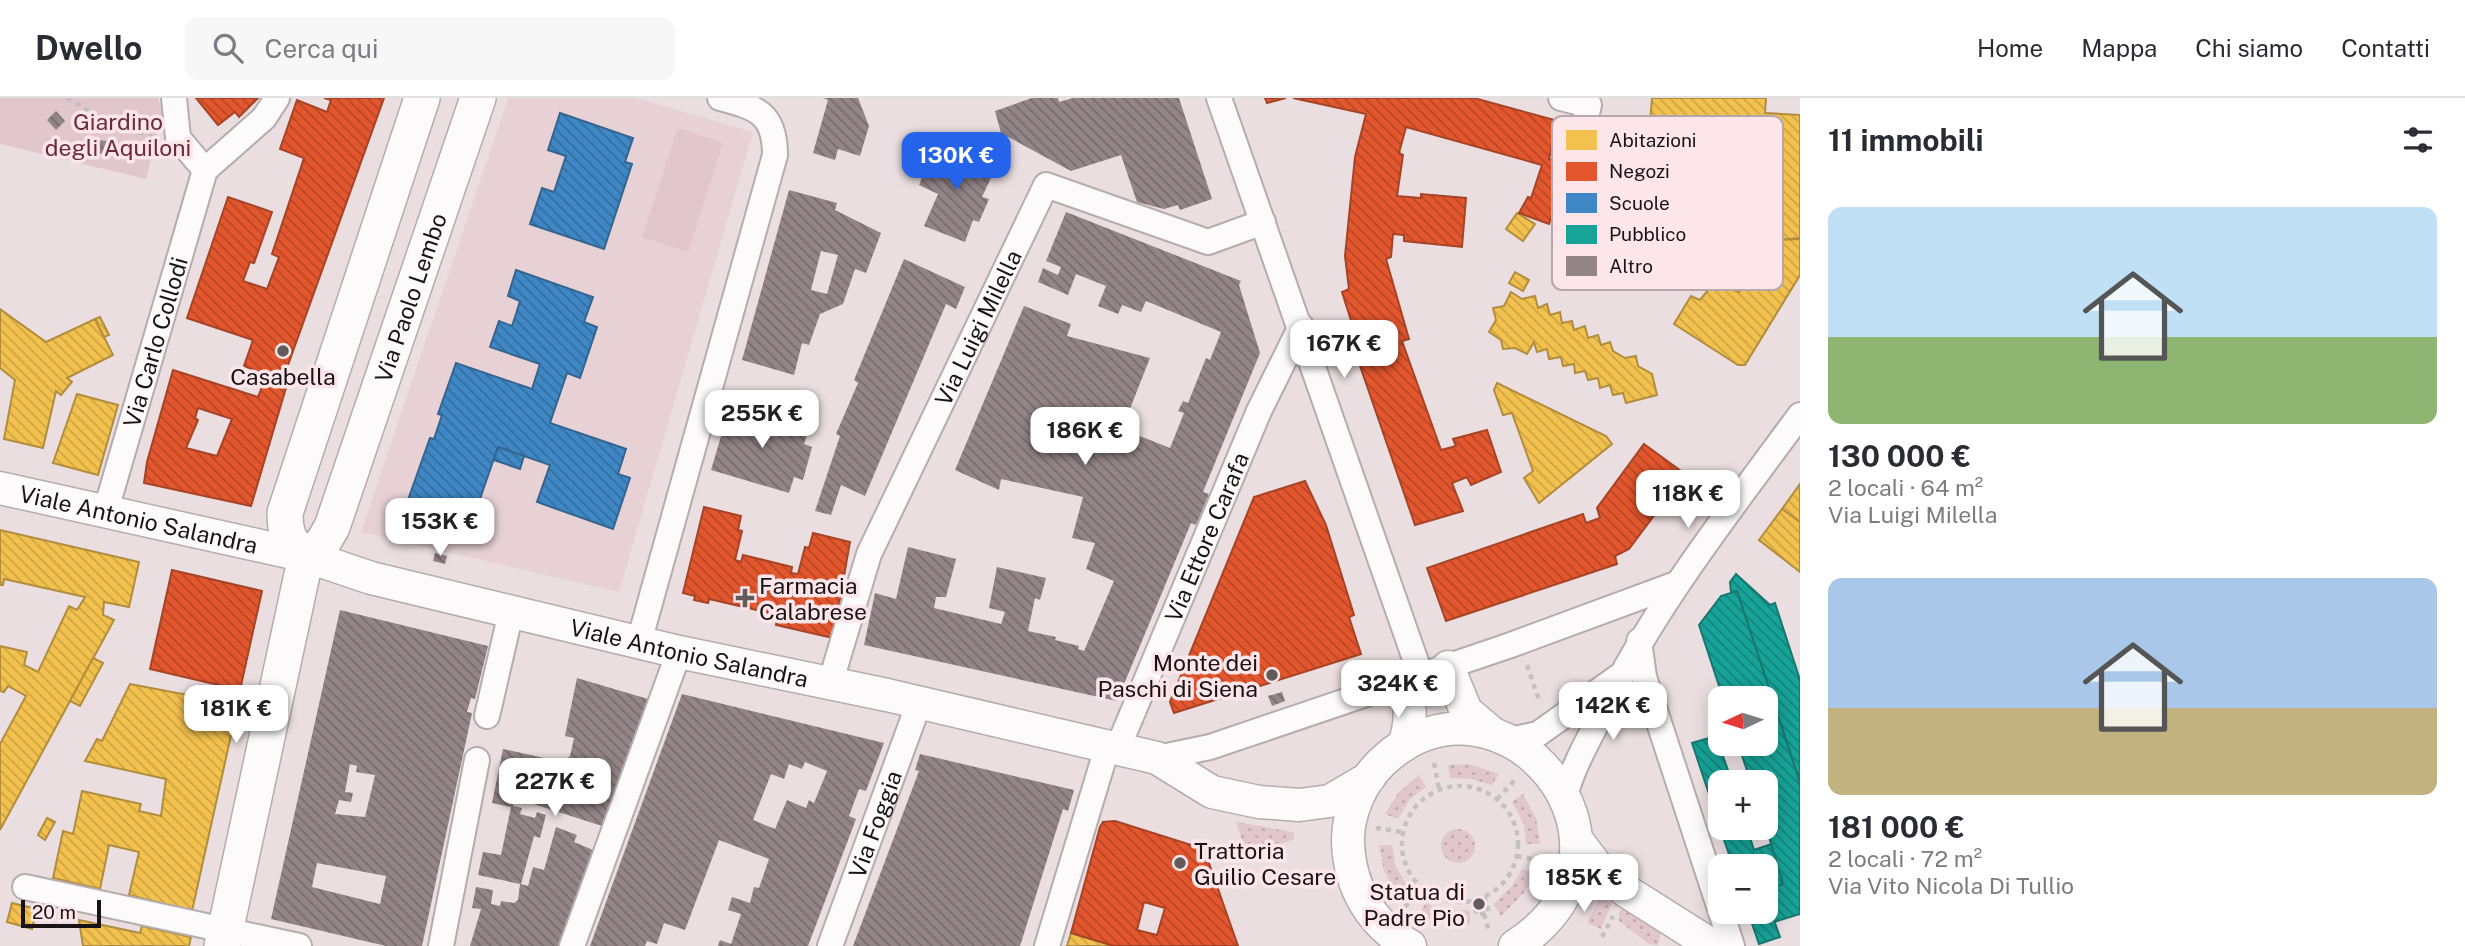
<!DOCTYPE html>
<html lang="it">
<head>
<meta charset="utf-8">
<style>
	body { margin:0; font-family:"Public Sans",sans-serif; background:#f7f7f7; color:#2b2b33; height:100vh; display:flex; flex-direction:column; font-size:26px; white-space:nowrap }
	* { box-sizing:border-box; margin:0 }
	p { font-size:23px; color:#7c7c81 }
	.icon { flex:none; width:38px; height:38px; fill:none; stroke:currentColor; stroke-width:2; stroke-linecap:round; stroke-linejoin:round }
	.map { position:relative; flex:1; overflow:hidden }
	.sheet { display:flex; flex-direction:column; background:#fff; width:665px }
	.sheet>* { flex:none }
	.needle { width:46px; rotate:266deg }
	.buttons { position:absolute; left:1708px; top:588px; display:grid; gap:14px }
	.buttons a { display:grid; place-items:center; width:70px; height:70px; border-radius:14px; background:#fff; box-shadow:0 4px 18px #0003; font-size:35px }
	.scale { position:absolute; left:21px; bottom:18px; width:80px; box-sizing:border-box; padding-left:7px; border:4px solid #1a1315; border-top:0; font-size:19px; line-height:24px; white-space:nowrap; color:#1a1315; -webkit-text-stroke:5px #fce6ea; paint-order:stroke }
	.price { position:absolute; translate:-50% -60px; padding:0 16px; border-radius:14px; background:#fff; color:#222; font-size:23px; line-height:46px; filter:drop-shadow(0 2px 4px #0008) }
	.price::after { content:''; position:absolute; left:50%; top:42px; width:21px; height:16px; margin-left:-10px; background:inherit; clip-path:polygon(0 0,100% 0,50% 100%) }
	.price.selected { background:#2563eb; color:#fff }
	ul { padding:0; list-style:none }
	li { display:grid; align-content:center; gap:14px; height:371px; padding:0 28px }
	li span { display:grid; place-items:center; height:217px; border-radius:14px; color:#555 }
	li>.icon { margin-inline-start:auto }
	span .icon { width:126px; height:126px; fill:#fffc; stroke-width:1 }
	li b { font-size:30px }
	h2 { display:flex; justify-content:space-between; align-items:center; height:84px; padding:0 28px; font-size:30px }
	header { display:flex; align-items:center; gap:42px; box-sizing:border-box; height:98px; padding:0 35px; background:#fff; border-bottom:2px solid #e1e1e2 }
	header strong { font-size:33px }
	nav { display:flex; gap:38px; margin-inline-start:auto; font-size:24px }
	.search { width:490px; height:63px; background:#f7f7f7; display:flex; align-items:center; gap:18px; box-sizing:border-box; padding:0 24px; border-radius:14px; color:#7c7c81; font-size:26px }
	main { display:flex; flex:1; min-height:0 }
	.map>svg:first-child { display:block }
	.built { fill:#e7d1d5 }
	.grass { fill:url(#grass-dots) }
	.park { fill:#e1c6cb }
	.homes { fill:url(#homes-back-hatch); stroke:#b18d3d; stroke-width:2 }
	.shops { fill:url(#shops-back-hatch); stroke:#a74326; stroke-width:2; fill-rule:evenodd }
	.schools { fill:url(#schools-back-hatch); stroke:#346590; stroke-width:2 }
	.public { fill:url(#public-back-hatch); stroke:#187871; stroke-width:2 }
	.building { fill:url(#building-back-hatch); fill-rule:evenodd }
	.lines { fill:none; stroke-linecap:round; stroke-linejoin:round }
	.minor-casing { stroke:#b5acad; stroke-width:28 }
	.tertiary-casing { stroke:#b5acad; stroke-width:35 }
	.secondary-casing { stroke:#b5acad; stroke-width:38 }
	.path { stroke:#c4c1c1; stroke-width:4.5; stroke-dasharray:5 5; stroke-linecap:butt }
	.minor { stroke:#fcfafa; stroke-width:24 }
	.tertiary { stroke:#fcfafa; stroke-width:32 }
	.secondary { stroke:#fcfafa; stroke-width:35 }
	.poi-dot { fill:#635a5c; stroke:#fce6ea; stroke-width:2.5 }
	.labels { text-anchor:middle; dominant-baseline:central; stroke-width:7; stroke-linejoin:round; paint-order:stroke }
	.park-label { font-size:23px; fill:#6b2b3b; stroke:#fce6ea }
	.street-label { font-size:23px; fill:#1a1315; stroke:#fce6ea }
	.poi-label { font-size:23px; fill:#1a1315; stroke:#fce6ea; text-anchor:start }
	.key { fill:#fce6ea; stroke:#b8a7aa; stroke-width:2 }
	.key-label { font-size:19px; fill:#1a1315 }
</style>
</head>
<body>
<header>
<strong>Dwello</strong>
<div class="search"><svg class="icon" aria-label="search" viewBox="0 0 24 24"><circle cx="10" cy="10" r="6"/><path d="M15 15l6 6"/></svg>Cerca qui</div>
<nav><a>Home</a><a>Mappa</a><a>Chi siamo</a><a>Contatti</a></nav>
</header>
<main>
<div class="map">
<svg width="1800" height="848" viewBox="0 0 1800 848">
	<defs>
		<pattern id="grass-dots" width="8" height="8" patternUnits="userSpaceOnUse" patternTransform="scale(1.75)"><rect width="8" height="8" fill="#e1c6cb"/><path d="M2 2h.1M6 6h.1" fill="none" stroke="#c0a9ad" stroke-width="1.8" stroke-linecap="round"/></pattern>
		<pattern id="homes-back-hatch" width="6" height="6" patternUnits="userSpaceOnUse" patternTransform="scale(1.75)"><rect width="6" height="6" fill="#f2c14e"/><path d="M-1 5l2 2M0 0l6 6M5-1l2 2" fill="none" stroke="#cfa543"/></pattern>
		<pattern id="shops-back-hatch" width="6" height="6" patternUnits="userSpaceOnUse" patternTransform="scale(1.75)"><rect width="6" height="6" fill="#e4572e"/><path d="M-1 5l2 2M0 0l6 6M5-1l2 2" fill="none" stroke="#b84726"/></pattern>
		<pattern id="schools-back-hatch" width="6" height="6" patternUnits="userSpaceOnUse" patternTransform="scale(1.75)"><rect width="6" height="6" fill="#3f88c5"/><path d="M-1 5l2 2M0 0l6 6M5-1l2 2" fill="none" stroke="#346e9f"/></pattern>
		<pattern id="public-back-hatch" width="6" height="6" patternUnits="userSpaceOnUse" patternTransform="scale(1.75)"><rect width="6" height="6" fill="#17a398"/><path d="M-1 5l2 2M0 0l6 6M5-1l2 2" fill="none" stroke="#14847b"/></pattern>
		<pattern id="building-back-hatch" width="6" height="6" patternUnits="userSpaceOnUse" patternTransform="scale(1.75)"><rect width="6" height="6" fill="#938588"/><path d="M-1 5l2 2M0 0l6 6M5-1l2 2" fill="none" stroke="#776c6e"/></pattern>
	</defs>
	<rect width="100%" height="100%" fill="#eadee0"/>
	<path class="built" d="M508,0H636L753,34L619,494L361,434Z"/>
	<g class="grass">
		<path d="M1469,666L1499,676L1492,687L1471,681L1450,680L1448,667Z"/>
		<path d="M1419,677L1426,689L1410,701L1398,721L1385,716L1398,695Z"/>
		<path d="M1523,696L1536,720L1540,746H1526L1524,726L1512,704Z"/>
		<path d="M1236,724L1293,734L1295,741L1247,757Z"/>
		<circle cx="1458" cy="748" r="17"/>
		<path d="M1379,747H1392L1395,767L1407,787L1396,796L1384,773Z"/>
		<path d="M1522,771L1535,776L1524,795L1501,818L1494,806L1512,788Z"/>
		<path d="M1600,799L1612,805L1601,831L1587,825Z"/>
		<path d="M1426,805L1441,811L1470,813V826C1452,827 1435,825 1419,816Z"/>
		<path d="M1624,808L1661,835L1658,847L1649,846L1619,823V814Z"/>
	</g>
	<g class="park">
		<path d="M0,0H158L163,14L146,81L0,46Z"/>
		<path d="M678,30L723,45L688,154L642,139Z"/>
	</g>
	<g class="homes">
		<path d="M1652,0H1766L1765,15L1800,17V140L1755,144L1756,136H1750L1755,75L1758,76L1762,49H1756L1755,59L1648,51Z"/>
		<path d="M1517,115L1535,126L1523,143L1506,131Z"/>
		<path d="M1800,141V177L1745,267H1738L1674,226L1691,198L1700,202L1713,186L1739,194L1748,178L1747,161L1754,160V151H1760L1759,143Z"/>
		<path d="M1515,174L1529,182L1523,193L1509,185Z"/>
		<path d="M1511,194L1522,201L1535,198L1538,210L1547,206L1550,217L1560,214L1562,225L1572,223L1574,232L1585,228L1588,240L1598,237L1601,247L1610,244L1613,253L1625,260L1636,258L1638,268L1652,276L1657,297L1626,305L1623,295L1613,297L1610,287L1600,290L1598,280L1588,282L1585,273L1575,275L1574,266L1563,268L1561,259L1549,261L1547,251L1537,254L1534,244L1527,256L1515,250L1503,251L1501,242L1489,234L1496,222L1493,210L1504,208Z"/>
		<path d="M0,211L46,244L95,221L113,257L67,280L72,284L61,297L56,293L43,350L4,341L15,282L0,270Z"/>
		<path d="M100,219L109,237L104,239L95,221Z"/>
		<path d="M1497,285L1606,338L1612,346L1539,405L1524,380L1533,373L1512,315L1503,317L1494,292Z"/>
		<path d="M77,296L118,307L98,377L53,365Z"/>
		<path d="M1800,386V424L1782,411Z"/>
		<path d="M1782,411L1800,424V474L1759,442Z"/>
		<path d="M0,432L139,464L129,509L104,504L103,517L114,522L0,732V646L26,598L8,588L4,594L0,593V548L27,554L24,567L38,574L69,508L77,512L85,499L4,481L3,487H0Z"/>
		<path d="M93,560L103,565L80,608L70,603Z"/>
		<path d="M130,586L230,605L227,623L234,624L192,813L129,797L139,754L109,747L100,791L53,780L63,733L73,736L82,693L141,706L139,713L161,718L166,681L85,663L97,641L102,643Z"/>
		<path d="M47,720L55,724L45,742L38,737Z"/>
		<path d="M12,805L37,811L32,831L7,824Z"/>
		<path d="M79,822L140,835L142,828L191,839L189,848H83Z"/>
		<path d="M1071,835L1114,848H1067Z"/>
	</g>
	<g class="shops">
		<path d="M196,0H258L239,19L235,14L218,27Z"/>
		<path d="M324,0H384L283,281L288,283L251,408L144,385L147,364L173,272L258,299L267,277L244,268L253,242L187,220L228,99L272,114L254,165L250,164L243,183L267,191L279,159L272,156L304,60L280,51L297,2L327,14L331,2ZM198,310L232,321L217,358L186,350L198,322L195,320Z"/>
		<path d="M1265,0H1286L1267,5Z"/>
		<path d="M1293,0H1474L1558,23L1549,61L1570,68L1549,126L1519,115L1528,99L1531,100L1542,67L1406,29L1399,55L1403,57L1397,98L1421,100V96L1466,100L1462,149L1404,143V137L1393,136L1391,159L1386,161L1409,241L1402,243L1441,352L1456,348L1453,341L1487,332L1501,374L1471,387L1467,379L1452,385L1463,413L1415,427L1357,259L1362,257L1342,194L1349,191L1345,158L1355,59L1366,16Z"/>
		<path d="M1644,346L1685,376L1629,451L1615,458L1617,466L1446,523L1427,470L1583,416L1586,425L1600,420L1597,410Z"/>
		<path d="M1305,383L1326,427L1354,517L1349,519L1361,556L1174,615L1170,604L1254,399Z"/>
		<path d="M704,409L741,418L738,432L742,433L735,462L741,464L743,457L792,469L791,475L798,476L805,449L809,450L813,435L850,444L833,540L776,527L778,517L709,501L708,505L694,502L695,498L683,495Z"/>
		<path d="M172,472L262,493L240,592L150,571Z"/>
		<path d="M1115,723L1204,751L1238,848H1114L1071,835L1100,729L1103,724ZM1144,804L1165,810L1157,837L1137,832Z"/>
	</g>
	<g class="schools">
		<path d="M560,15L633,40L625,64L632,66L604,151L530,126L542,90L554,94L566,58L548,52Z"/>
		<path d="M516,172L593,199L584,224L597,229L580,280L567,275L550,325L626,351L618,376L630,380L613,431L537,404L550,367L498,349L467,438L403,416L430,340L434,341L442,317L438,316L456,265L532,291L540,266L490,249L499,223L512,228L516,216L520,203L508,198Z"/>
		<path d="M498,349L524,358L520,371L494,362Z"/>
	</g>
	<g class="public">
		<path d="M1736,476L1770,507L1775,505L1800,582V685L1737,493L1731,494L1730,484Z"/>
		<path d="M1737,493L1800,685V816L1774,824L1766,792L1783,786L1766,729V684H1751L1738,646H1766V600H1723L1699,527L1721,498Z"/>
		<path d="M1716,638L1732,684H1720V729L1692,645Z"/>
		<path d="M1720,730H1747L1754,752L1771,746L1783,786L1766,792V768H1733Z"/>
		<path d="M1766,800L1780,839L1759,846L1748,814H1766Z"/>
	</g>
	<g class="building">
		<path d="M823,0H858L869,28L860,58L838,51L835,62L813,55L828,2Z"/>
		<path d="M1032,0H1058L1059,4L1073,0H1179L1212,101L1180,112L1178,107L1164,111L1137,104L1121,57L1071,73L1001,35L995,13Z"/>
		<path d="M56,13L65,23L56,32L47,22Z"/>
		<path d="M97,42L107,43L104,56L95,55Z"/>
		<path d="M950,51L996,69L982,99L989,101L979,124L973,122L965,144L924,128L938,96L919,87L933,52L947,58Z"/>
		<path d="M789,92L837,105L835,112L881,135L866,175L855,171L843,206L820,216L809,247L802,245L794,277L742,262ZM821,153L838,157L827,196L811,192Z"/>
		<path d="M1066,114L1241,183L1239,187L1260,255L1203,394L1209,396L1196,427L1191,425L1117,603L864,547L875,495L896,501L908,449L956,461L946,499H936L934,510L1001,526L1005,514L989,510L997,469L1046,480L1040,502L1035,500L1028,533L1056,539L1055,542L1079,548L1078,551L1084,553L1114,483L1086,471L1095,445L1072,440L1083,399L1001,381L999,392L955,372L1024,208L1071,226L1067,238L1150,260L1122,331L1170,350L1184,315L1178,313L1183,303L1188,305L1206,260L1210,262L1221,234L1146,203L1141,214L1122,207L1118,216L1098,208L1106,188L1076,176L1068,197L1038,184L1043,170L1058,177L1061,169L1046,163Z"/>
		<path d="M904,161L965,189L956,211L946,206L865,398L841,387L831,417L815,413L840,338L836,336L858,285L854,282Z"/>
		<path d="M730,308L809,331L804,346L812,349L803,382L794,379L789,395L711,372Z"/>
		<path d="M435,455L447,458L445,466L433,463Z"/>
		<path d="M340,512L488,548L475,601L471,600L467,614L472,615L422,848H386L271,821ZM350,666L357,668L356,674L375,677L365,719L335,716L339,702L351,704L353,695L345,694ZM317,765L386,778L380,806L312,789Z"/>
		<path d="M577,580L648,601L602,728L515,700L513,708L522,710L520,716L535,720L537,714L546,717L540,740L534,738L521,786L528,788L533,769L544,772L556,729L577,737L574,744L593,752L558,848H470L481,811L472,810L476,789L493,792L491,806L500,808L501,803L514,805L518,802L520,786L478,777L483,754L501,757L511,709L492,705L503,651L562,664L570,658L574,640L565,638Z"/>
		<path d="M1282,594L1285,603L1272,608L1268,598Z"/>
		<path d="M682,596L884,645L866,693L859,691L849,718L856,721L808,848H718L720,842L731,846L741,816L728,812L732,799L750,805L754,789L759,790L769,761L719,742L685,832L664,825L657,846L647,843L645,848H590ZM805,664L827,673L814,705L809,702L806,710L787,702L775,731L753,722L771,676L784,681L789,666L802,671Z"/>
		<path d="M920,656L1074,692L1068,713L1063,711L1020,848H853L919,673L915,672Z"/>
	</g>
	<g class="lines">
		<g class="minor-casing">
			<g id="minor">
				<path d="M1219,0L1421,578"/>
				<path d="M1561,0L1589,7L1568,91"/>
				<path d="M205,72L264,20L277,0"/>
				<path id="s1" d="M105,415L205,72L178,40L174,0"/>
				<path d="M1639,543L1644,579L1720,811"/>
				<path d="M639,544L775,57C775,15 757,10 720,0"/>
				<path id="s2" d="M830,586L869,456L1046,87L1208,144L1263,124"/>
				<path d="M487,618L511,514"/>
				<path d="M1510,642L1538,636L1618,579"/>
				<path id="s3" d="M1117,652L1259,313L1301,228"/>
				<path d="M1157,660L1210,649L1508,548L1676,486"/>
				<path d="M1565,698C1573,668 1588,643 1602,615C1655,507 1729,414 1800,317"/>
				<path d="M25,789L299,848"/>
				<path d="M1721,814L1732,848"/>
				<path d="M441,848L477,662"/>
				<path d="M572,848L679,554"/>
				<path id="s4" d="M830,848L919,605"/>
				<path d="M1047,848L1107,650"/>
			</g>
		</g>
		<g class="tertiary-casing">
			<g id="tertiary">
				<path id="s5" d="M0,390L306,458L371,480L679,554L887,597L1157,660L1212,694L1259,704L1299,707L1330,703L1369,680"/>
				<path d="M1448,569L1466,613L1493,636"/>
				<path d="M1404,647C1412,624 1411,608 1405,584"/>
				<path d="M1576,741L1598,770L1626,793L1713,848"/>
				<path d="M1410,848C1371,826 1350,790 1348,745C1347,716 1361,684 1382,664C1500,552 1668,749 1515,848"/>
			</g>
		</g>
		<g class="secondary-casing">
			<g id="secondary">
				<path id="s6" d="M306,458L322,446L332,429L478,0"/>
				<path d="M306,458C289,446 285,436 285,415L422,0"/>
				<path d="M222,848L306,458"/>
			</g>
		</g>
		<g class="path">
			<path d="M67,0L106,23L152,39"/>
			<path d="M1527,567L1540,605"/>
			<path d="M1434,665L1439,691"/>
			<circle cx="1460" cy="746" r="58"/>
			<path d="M1497,701L1516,681"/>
			<path d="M1376,730L1403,734"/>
			<path d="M1517,758L1543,763"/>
			<path d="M1472,801L1477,817L1489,814L1484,798"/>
			<path d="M1405,809L1420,789"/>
			<path d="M1484,816L1489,834"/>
			<path d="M1602,839L1613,818"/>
		</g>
		<use href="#minor" class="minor"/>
		<use href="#tertiary" class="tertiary"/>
		<use href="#secondary" class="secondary"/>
	</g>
	<g class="poi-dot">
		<circle cx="283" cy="253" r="7"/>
		<path d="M741.5 489.5h7v7h7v7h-7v7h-7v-7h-7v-7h7z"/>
		<circle cx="1272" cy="577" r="7"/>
		<circle cx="1180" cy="765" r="7"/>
		<circle cx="1479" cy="806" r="7"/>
	</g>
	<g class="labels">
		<g class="park-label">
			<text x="118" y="23">Giardino<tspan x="118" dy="26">degli Aquiloni</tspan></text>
		</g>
		<g class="street-label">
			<text stroke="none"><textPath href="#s6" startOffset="282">Via Paolo Lembo</textPath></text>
			<text stroke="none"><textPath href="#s2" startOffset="387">Via Luigi Milella</textPath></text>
			<text stroke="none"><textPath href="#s1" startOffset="178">Via Carlo Collodi</textPath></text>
			<text stroke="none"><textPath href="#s5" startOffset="142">Viale Antonio Salandra</textPath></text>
			<text stroke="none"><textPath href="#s3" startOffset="231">Via Ettore Carafa</textPath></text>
			<text stroke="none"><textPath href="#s5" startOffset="709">Viale Antonio Salandra</textPath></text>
			<text stroke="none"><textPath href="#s4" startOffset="130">Via Foggia</textPath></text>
		</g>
		<g class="poi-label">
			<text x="283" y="278" text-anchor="middle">Casabella</text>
			<text x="759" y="487">Farmacia<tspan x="759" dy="26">Calabrese</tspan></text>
			<text x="1258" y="564" text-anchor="end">Monte dei<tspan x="1258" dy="26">Paschi di Siena</tspan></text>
			<text x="1194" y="752">Trattoria<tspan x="1194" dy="26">Guilio Cesare</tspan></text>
			<text x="1465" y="793" text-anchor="end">Statua di<tspan x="1465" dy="26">Padre Pio</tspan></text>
		</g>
	</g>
	<rect x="1552" y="18" width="231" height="174" rx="10" class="key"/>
	<rect x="1566" y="32" width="31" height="20" fill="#f2c14e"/>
	<rect x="1566" y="64" width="31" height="19" fill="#e4572e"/>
	<rect x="1566" y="95" width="31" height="20" fill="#3f88c5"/>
	<rect x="1566" y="127" width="31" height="19" fill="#17a398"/>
	<rect x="1566" y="158" width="31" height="20" fill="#938588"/>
	<g class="key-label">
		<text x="1609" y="49">Abitazioni</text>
		<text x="1609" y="80">Negozi</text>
		<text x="1609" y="112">Scuole</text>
		<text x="1609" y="143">Pubblico</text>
		<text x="1609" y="175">Altro</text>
	</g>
</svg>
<div class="buttons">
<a><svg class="needle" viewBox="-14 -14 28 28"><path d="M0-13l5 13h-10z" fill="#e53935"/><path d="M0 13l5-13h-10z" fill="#7c7c81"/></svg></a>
<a>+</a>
<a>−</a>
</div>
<div class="scale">20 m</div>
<b class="price selected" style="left:956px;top:94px">130K €</b>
<b class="price" style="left:1344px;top:282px">167K €</b>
<b class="price" style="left:762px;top:352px">255K €</b>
<b class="price" style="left:1085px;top:369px">186K €</b>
<b class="price" style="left:1688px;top:432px">118K €</b>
<b class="price" style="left:440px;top:460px">153K €</b>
<b class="price" style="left:1398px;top:622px">324K €</b>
<b class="price" style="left:1613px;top:644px">142K €</b>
<b class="price" style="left:236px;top:647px">181K €</b>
<b class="price" style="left:555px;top:720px">227K €</b>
<b class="price" style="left:1584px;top:816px">185K €</b>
</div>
<section class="sheet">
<h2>11 immobili<svg class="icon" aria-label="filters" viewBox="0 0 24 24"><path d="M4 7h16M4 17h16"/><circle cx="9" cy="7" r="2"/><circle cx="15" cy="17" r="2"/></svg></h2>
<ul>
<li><span style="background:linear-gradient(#bfe0f5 60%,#8fb573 0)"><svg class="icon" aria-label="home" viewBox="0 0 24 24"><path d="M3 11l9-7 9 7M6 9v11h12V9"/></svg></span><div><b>130 000 €</b><p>2 locali · 64 m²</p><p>Via Luigi Milella</p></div></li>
<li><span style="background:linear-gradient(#a9c7e8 60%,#c2b280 0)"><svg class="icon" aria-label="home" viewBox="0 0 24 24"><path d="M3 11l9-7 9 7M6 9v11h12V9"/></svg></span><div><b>181 000 €</b><p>2 locali · 72 m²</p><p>Via Vito Nicola Di Tullio</p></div></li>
</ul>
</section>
</main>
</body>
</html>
